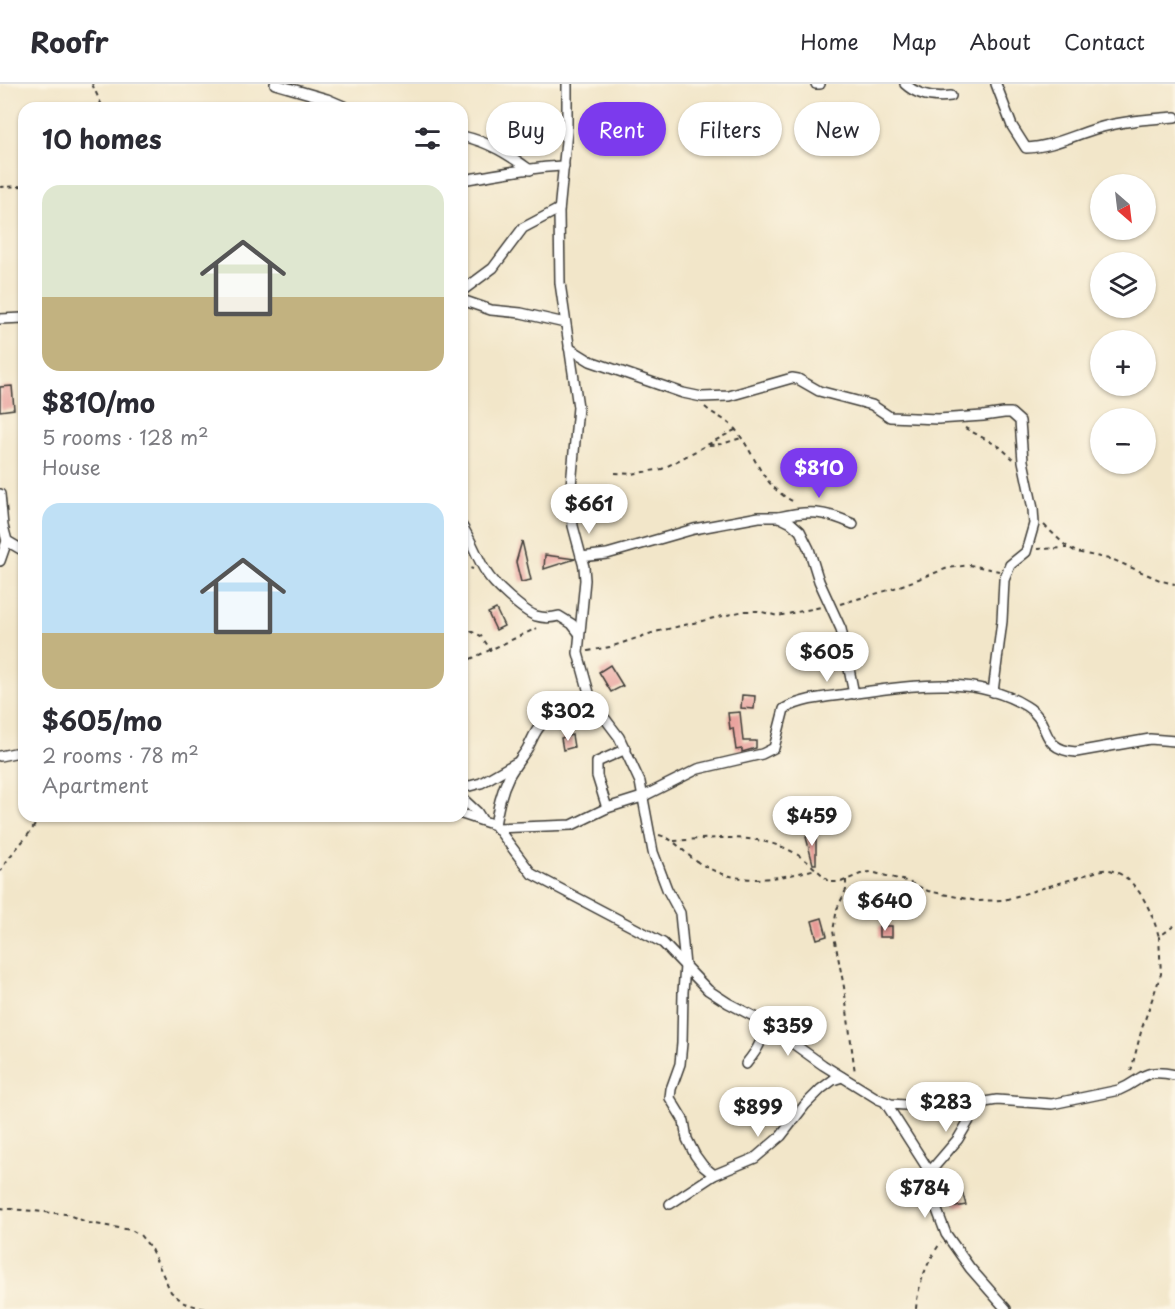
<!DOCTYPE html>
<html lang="en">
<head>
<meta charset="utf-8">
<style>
	body { margin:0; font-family:"Playpen Sans",sans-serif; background:#f2f2f3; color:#2b2b33; height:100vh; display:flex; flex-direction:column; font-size:22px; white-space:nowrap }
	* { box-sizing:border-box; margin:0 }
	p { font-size:20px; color:#7c7c81 }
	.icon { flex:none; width:33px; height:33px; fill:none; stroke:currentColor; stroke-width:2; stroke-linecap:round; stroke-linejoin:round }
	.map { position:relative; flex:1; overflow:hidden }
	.drawer { position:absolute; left:18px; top:18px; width:450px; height:720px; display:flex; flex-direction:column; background:#fff; border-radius:18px; box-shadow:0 2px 4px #0004 }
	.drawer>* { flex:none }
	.guide { position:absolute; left:486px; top:18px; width:570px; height:54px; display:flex; gap:12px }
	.needle { width:39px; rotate:152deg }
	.controls { position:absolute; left:1090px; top:90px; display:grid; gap:12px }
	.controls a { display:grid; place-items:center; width:66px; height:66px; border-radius:50%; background:#fff; box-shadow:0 2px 4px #0004; font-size:30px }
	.price { position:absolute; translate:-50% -51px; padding:0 14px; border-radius:21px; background:#fff; color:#222; font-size:20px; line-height:39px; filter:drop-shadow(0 2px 3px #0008) }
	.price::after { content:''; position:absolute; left:50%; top:36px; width:18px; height:14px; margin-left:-9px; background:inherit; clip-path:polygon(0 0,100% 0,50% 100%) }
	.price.on { background:#7c3aed; color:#fff }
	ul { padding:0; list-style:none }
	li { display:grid; align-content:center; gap:12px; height:318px; padding:0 24px }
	li span { display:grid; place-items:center; height:186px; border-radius:18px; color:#555 }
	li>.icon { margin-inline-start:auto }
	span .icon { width:108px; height:108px; fill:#fffc; stroke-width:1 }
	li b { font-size:26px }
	h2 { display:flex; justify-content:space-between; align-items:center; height:72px; padding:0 24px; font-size:26px }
	.tag { padding:0 21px; border-radius:27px; background:#fff; box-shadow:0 2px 4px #0004; font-size:21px; line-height:54px }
	.tag.on { background:#7c3aed; color:#fff }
	header { display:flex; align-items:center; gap:36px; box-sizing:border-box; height:84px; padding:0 30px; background:#fff; border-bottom:2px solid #e1e1e2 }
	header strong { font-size:28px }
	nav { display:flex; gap:33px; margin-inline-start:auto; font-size:21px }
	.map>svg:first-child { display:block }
	.building { fill:#e79a96 }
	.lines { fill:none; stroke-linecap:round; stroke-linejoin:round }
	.minor-casing { stroke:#3c3a36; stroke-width:12 }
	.path { stroke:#3c3a36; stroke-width:2; stroke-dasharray:4.5 4.5; stroke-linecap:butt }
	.minor { stroke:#fff; stroke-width:9 }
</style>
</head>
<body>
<header>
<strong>Roofr</strong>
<nav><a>Home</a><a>Map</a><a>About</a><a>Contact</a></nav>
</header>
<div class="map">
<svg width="1175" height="1225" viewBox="0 0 1175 1225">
	<rect width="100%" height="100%" fill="#fcf5e5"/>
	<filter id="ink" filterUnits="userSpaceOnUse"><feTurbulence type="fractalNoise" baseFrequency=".0167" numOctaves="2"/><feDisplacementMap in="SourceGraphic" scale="12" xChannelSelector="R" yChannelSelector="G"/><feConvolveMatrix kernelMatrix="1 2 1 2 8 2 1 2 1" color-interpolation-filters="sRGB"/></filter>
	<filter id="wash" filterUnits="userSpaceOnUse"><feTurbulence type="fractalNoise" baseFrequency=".008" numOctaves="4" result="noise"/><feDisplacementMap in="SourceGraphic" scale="24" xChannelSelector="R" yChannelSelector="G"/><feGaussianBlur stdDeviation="1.35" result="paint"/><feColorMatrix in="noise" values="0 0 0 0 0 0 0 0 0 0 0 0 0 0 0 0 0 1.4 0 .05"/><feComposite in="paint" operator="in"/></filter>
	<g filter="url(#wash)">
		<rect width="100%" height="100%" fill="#f2e6c9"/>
		<g id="blocks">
			<g class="building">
				<path d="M12,302L14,325L0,327V303Z"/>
				<path d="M522,457L531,496L521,498L516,478Z"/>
				<path d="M545,471L575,475L544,485Z"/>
				<path d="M496,525L504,542L496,546L488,529Z"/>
				<path d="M610,581L623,602L611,608L599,588Z"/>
				<path d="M742,611L755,612L754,625L741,624Z"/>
				<path d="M740,628L743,657H756V664L742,668V665L736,666L733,644L730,645L728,629Z"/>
				<path d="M572,651L574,663L563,666L561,654Z"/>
				<path d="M816,750V780H813L806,753Z"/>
				<path d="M822,834L827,852L817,855L812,837Z"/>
				<rect x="879" y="842" width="13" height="11"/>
				<path d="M962,1107L966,1121L955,1123L953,1109Z"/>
			</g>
		</g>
	</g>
	<g filter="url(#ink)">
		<use href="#blocks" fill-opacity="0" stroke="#3c3a36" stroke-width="1.5"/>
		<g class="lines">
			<g class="minor-casing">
				<g id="minor">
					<path d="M275,0L327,15L348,24"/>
					<path d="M567,0V47L559,128L560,199L578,323L570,413L573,442L584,483L585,496L578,569L591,616L619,653L640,698L653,768L667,805L680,829L685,882L683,908L682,959L680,980L671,1005L670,1014L684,1037L687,1055L695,1071L703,1082L714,1091"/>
					<path d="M816,0H820"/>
					<path d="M905,0C918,12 934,14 951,12"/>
					<path d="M996,0L1012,42L1026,64C1051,63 1072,52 1095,45C1121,37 1148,35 1175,33"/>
					<path d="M462,52C489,58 508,70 530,86"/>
					<path d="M462,96C496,91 529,83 564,82"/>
					<path d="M462,207L493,184L523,144L559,125"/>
					<path d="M462,216L491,226L521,229L565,239"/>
					<path d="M0,235L24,234"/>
					<path d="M569,264L590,277L683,309L702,313L729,312L792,294L798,295L819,307L872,321L890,333L938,335L983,332L1004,329H1011L1020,337L1023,377L1033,425L1034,440L1026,468L1010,481L1004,496L1002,537L993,608"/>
					<path d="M0,410L3,442L7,457L24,467"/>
					<path d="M779,433C809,426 825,427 853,440"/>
					<path d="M462,442C472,457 477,474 486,488C493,500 523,527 536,532C543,534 552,534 559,532L572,540L579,549"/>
					<path d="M581,473L607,470L694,445L759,433H779L791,439L800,447L809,465L819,497L841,545L854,610"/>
					<path d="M0,477L7,457"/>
					<path d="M0,672L24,667"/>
					<path d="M462,704L481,699L516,679"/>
					<path d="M462,714L477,728L482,736"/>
					<path d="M607,724L597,692V678L626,665"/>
					<path d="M462,730L495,741L532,790L663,859L708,906L728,919L759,935L823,981L878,1015L891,1020L933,1023L966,1021L997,1016L1052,1020L1119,1006C1145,995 1141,984 1175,991"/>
					<path d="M495,741C498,724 501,708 509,692C514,683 521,674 527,665C532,657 534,648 541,641C553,631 576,627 591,616"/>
					<path d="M497,744L572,741L607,724L642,713L698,685L762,670L774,664L784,625C806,613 831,613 855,609C912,602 974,590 1026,622C1053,638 1037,665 1076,668L1150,655L1175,657"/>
					<path d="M746,980C758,965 765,955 762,936"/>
					<path d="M885,1018L926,1082L931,1110L946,1150L970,1184L1006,1225"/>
					<path d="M928,1090L958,1055L980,1018"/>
					<path d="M670,1120L714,1091L755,1074L781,1052L805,1021L821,1005L833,996L842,993"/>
				</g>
			</g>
			<g class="path">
				<path d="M92,0L103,24"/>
				<path d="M0,103L24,102"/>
				<path d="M705,323C715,332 725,334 735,345C758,373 759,401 796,419"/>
				<path d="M965,344L1000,363L1013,375"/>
				<path d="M709,361L722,360L741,354"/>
				<path d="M615,389L632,390L662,385L735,346"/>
				<path d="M1044,441L1065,461L1076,468L1114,476L1162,497L1175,500"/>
				<path d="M1037,465L1067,464"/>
				<path d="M462,481L473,485"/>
				<path d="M840,520L889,506L948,484L970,481L999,487"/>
				<path d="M462,543L481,552L491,566"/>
				<path d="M588,567L610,563L655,548L744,527H758L778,532L821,523"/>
				<path d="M462,579L537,544"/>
				<path d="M659,751C675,755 683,768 696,777C736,803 773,796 816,785"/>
				<path d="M674,757C714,754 762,748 798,771C809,778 820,789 830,798H841L863,789L871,788L906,797L928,807L977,817L1004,816L1095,788C1099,787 1105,785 1109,786C1137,791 1153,830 1159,853"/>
				<path d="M0,788C11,767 30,753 40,732"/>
				<path d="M846,796V806L837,825L833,847L844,903L855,989"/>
				<path d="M1131,987L1142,944L1161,890L1159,853L1175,841"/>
				<path d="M0,1124L66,1130L89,1139L131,1146L140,1151L150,1163L171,1208L184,1219L205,1225"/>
				<path d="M916,1225C918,1200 927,1178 941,1158"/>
			</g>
			<use href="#minor" class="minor"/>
		</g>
	</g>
</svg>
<div class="controls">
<a><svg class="needle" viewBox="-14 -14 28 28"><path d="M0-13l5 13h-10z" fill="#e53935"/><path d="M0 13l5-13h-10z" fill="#7c7c81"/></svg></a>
<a><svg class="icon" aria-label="layers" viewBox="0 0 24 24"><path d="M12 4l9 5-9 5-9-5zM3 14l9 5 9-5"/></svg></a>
<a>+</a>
<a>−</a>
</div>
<b class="price on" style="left:819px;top:415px">$810</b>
<b class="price" style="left:589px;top:451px">$661</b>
<b class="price" style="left:827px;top:599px">$605</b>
<b class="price" style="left:568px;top:658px">$302</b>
<b class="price" style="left:812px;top:763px">$459</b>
<b class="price" style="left:885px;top:848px">$640</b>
<b class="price" style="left:788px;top:973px">$359</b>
<b class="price" style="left:946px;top:1049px">$283</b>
<b class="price" style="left:758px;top:1054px">$899</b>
<b class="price" style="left:925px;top:1135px">$784</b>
<div class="guide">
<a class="tag">Buy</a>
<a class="tag on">Rent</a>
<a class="tag">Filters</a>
<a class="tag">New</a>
</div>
<section class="drawer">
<h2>10 homes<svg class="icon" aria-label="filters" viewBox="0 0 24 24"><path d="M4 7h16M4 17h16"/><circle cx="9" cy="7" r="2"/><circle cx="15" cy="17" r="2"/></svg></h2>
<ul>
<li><span style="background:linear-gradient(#dfe7d0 60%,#c2b280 0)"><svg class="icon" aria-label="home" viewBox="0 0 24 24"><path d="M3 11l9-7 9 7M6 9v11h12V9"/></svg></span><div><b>$810/mo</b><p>5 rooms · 128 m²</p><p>House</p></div></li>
<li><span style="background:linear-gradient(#bfe0f5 70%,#c2b280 0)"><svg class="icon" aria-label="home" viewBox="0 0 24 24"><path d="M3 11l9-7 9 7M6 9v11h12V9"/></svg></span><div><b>$605/mo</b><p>2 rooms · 78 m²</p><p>Apartment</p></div></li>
</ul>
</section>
</div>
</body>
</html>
